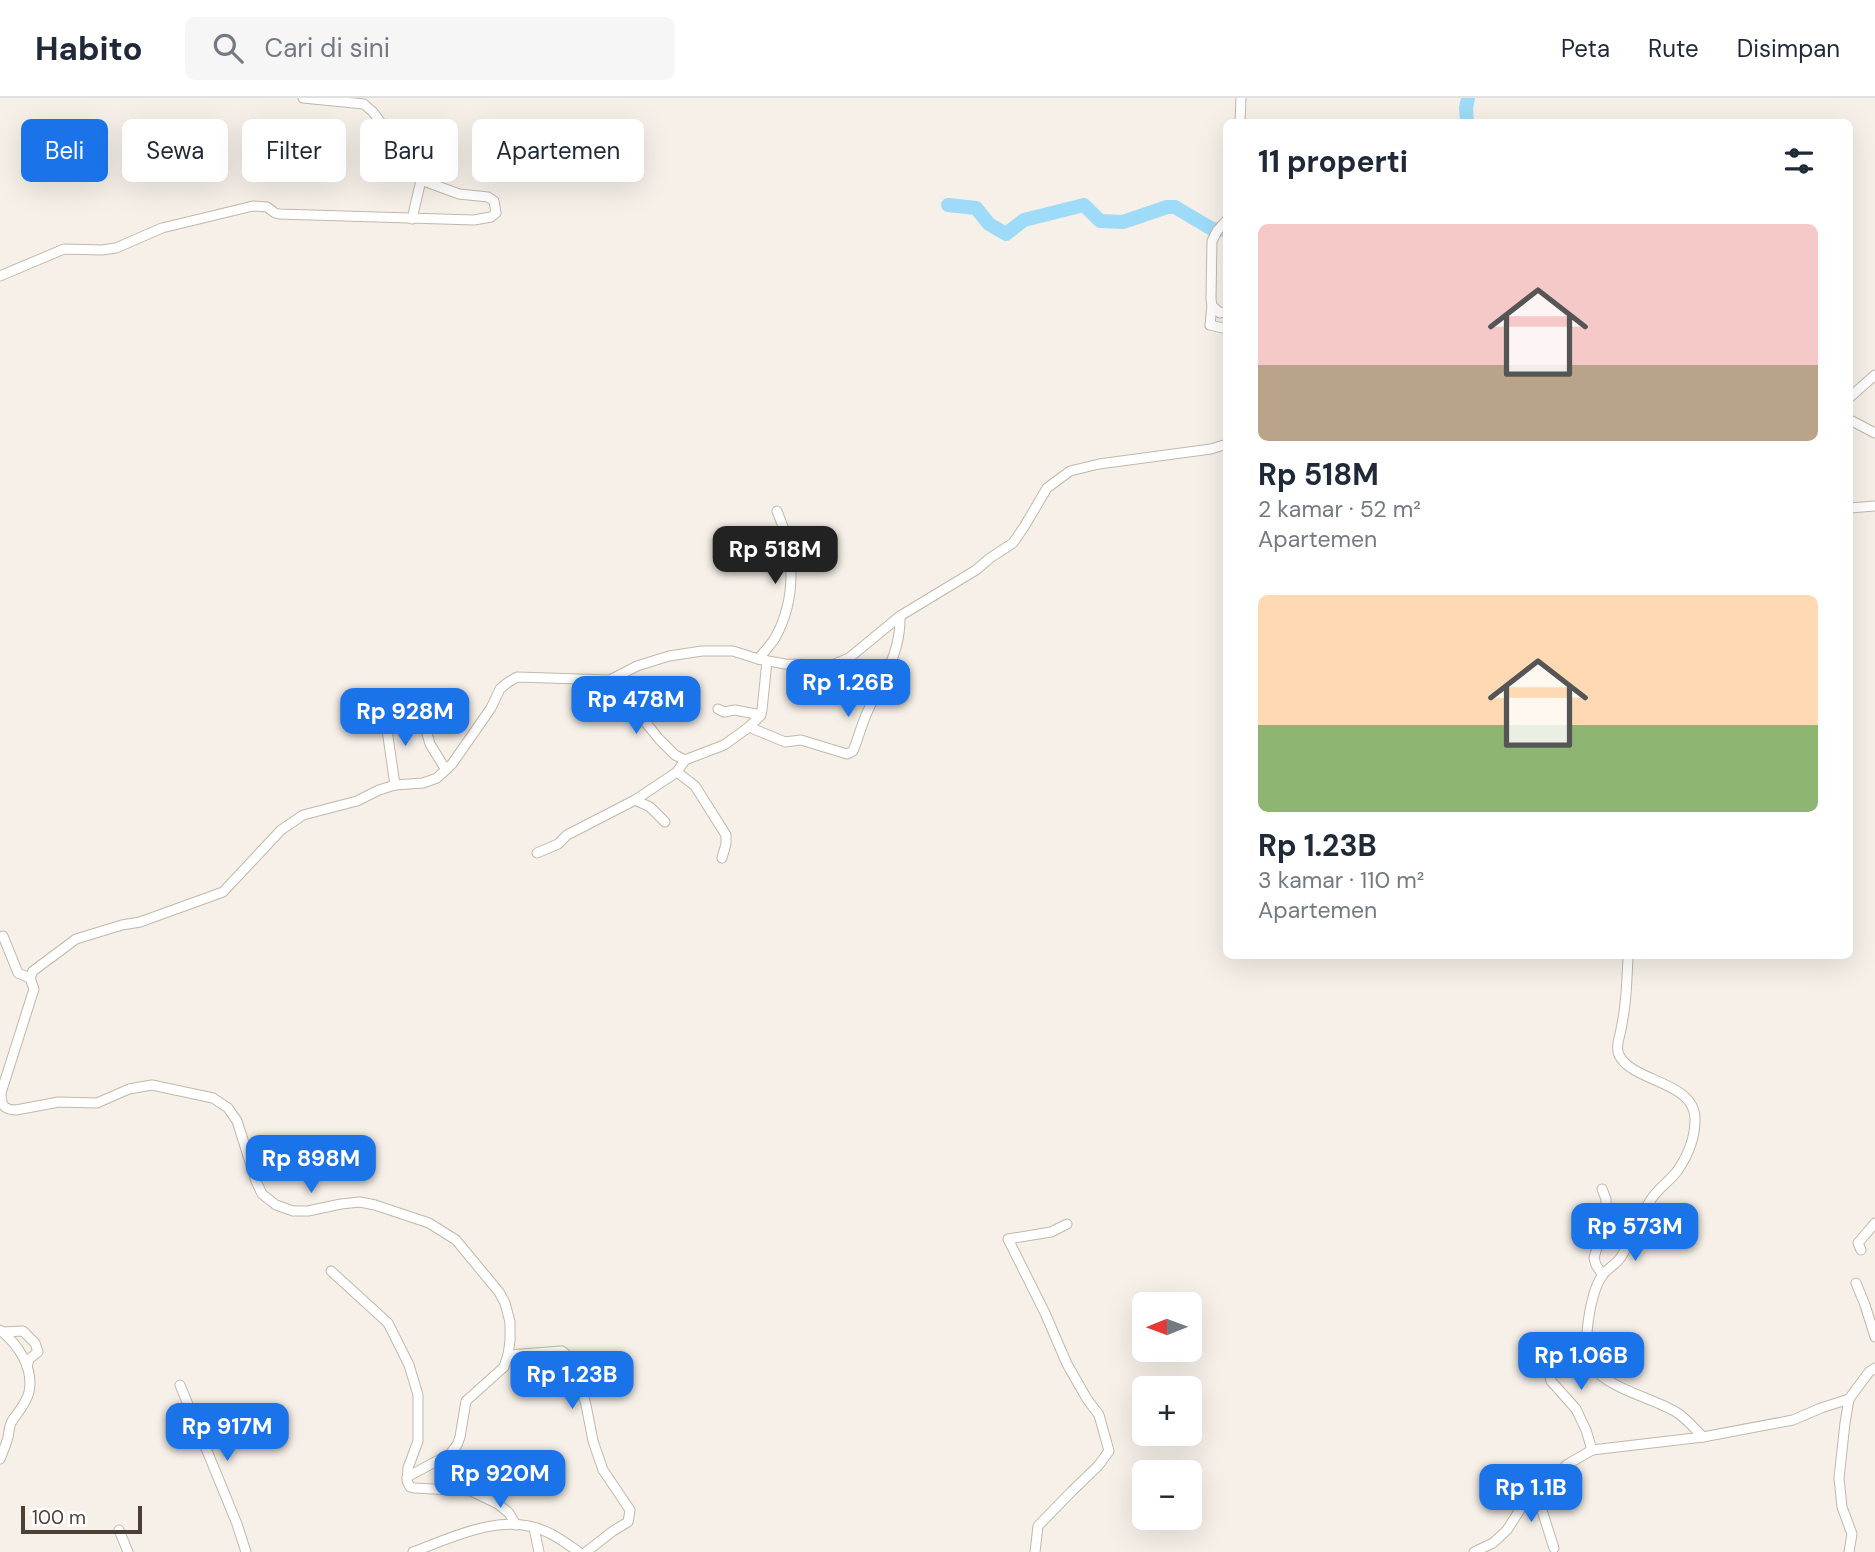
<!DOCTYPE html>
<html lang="id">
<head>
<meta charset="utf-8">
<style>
	body { margin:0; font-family:"DM Sans",sans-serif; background:#f6f6f7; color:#1f2937; height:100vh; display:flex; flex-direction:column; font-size:26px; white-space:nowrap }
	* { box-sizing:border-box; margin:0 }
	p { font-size:23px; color:#747a83 }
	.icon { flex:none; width:38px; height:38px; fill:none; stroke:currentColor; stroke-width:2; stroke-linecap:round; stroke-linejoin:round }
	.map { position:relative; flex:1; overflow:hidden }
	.drawer { position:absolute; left:1223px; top:21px; width:630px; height:840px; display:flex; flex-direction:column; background:#fff; border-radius:10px; box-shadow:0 7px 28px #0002 }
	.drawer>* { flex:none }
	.banner { position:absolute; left:21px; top:21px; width:665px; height:63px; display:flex; gap:14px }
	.needle { width:46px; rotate:269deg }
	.fabs { position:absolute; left:1132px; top:1194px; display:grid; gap:14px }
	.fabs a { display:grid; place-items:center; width:70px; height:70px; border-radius:10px; background:#fff; box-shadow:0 7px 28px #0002; font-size:35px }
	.scale { position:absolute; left:21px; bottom:18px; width:121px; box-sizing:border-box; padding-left:7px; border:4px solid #4a4035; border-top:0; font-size:19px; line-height:24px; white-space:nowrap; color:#4a4035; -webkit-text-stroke:5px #fff; paint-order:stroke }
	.price { position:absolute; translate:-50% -60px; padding:0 16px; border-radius:14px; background:#1a73e8; color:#fff; font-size:23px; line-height:46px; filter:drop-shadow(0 2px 4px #0008) }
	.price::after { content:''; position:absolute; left:50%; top:42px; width:21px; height:16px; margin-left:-10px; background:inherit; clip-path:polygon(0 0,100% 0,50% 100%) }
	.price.selected { background:#222; color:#fff }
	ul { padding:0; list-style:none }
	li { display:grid; align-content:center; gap:14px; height:371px; padding:0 35px }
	li span { display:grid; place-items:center; height:217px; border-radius:10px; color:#555 }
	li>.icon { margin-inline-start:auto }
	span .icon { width:126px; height:126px; fill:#fffc; stroke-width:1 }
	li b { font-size:30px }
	h2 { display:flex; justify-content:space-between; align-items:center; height:84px; padding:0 35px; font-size:30px }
	.pill { padding:0 24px; border-radius:10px; background:#fff; box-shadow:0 7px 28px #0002; font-size:24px; line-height:63px }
	.pill.selected { background:#1a73e8; color:#fff }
	header { display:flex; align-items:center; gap:42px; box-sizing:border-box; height:98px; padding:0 35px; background:#fff; border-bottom:2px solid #e0e1e3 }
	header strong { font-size:33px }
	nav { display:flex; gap:38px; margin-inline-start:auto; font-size:24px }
	.search { width:490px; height:63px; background:#f6f6f7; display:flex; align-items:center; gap:18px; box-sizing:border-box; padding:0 24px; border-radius:10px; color:#747a83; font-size:26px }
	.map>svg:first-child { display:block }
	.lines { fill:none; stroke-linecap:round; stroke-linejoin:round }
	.river { stroke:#9edbf9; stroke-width:14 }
	.street-casing { stroke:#c2b8a9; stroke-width:11 }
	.street { stroke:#fff; stroke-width:9 }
</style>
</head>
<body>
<header>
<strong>Habito</strong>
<div class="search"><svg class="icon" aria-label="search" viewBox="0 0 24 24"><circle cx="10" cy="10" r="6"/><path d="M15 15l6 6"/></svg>Cari di sini</div>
<nav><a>Peta</a><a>Rute</a><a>Disimpan</a></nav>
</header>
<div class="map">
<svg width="1875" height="1454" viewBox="0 0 1875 1454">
	<rect width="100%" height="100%" fill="#f6f0e8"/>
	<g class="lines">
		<g class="river">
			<path d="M1467,24L1466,10L1468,0"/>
			<path d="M948,107L976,110L989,126L1006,136L1024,122L1084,107L1100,123L1123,124L1167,109H1175L1212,131L1227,132"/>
		</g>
		<g class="street-casing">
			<g id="street">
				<path d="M1240,24L1241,0"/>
				<path d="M412,121L421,82"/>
				<path d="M1227,122L1217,133L1212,143L1211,201L1212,208L1220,215L1227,213"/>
				<path d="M0,178L64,151L102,152L116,150L162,130L253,108L267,109L275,115L279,116L474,122L491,119L496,115L494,103L488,99L459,96L421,82L416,67L406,53L384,29L373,14L364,6L303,0"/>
				<path d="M1212,208L1210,227L1227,231"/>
				<path d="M1850,299L1875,277"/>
				<path d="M1850,322L1875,335"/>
				<path d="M1850,410L1875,408"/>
				<path d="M758,561C763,555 770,548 775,540C797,500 795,454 777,413"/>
				<path d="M610,582L624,593L638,615L659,641L675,657L685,662"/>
				<path d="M718,611L724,614L735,612L761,617"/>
				<path d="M414,615L426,632L430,646L446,672"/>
				<path d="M385,618L395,687"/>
				<path d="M749,629L785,644L801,642L847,656L853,653C858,641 861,629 866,617C881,582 901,557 900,518"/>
				<path d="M677,674L695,688L726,737V746L722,760"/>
				<path d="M635,702L650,709L665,724"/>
				<path d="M537,755L558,746L567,737L635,702L677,674L685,662L724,647L749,629L760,618L762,612L767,563"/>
				<path d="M0,839L3,838L18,875L30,880L33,873L76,841L122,827L140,824L223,794L281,732L303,717L357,703L379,692L395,687L423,685L437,680L452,666L491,610L500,591L507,585L517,579L610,582L637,568L669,558L702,553H733L758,561L785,566L832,567L849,560L900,518L976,472L990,460L1013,445L1024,429L1047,390L1070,373L1099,366L1211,351L1227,346"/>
				<path d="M1628,858C1627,884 1626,910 1620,936C1618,943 1616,951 1619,957C1633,985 1696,983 1695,1022C1695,1039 1688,1057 1678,1072C1670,1083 1657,1091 1650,1103C1638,1121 1632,1142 1621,1159C1616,1167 1607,1170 1602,1178C1590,1194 1580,1253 1593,1269C1609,1291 1653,1300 1676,1314C1686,1320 1695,1331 1703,1339L1793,1322L1821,1310L1849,1301"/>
				<path d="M30,880L34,891L1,995C1,1007 4,1012 16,1012L59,1004L97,1005L129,991L152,987L213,1000L228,1010L237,1023L256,1083L262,1096L276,1107L293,1113H308L341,1106L360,1104L375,1107L429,1125L456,1142L499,1194L505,1205L510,1224V1243L508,1257L504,1269L466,1303L460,1339L457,1347L450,1356L407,1379"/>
				<path d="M1602,1091L1606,1101V1117L1594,1160L1596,1167L1602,1176"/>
				<path d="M1861,1152L1858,1145L1875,1125"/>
				<path d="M331,1173L388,1225L409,1267L418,1297V1343L408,1370L407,1383L410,1389L414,1390L471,1393L498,1406L509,1415L516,1427"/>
				<path d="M1856,1185L1865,1207L1875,1239"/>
				<path d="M0,1232C18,1246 34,1270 29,1294C26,1306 18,1314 12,1323C9,1328 9,1334 8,1339C6,1347 3,1354 0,1361"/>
				<path d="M3,1234L23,1233L35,1245L38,1254L29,1261L27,1269"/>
				<path d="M1544,1243L1551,1283L1576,1311L1586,1332L1592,1352"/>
				<path d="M508,1257L562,1253L573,1262L586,1307L593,1343L603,1372L630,1412L628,1424L613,1433L586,1454"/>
				<path d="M180,1287L237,1426L246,1454"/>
				<path d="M1536,1394L1554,1450"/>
				<path d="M534,1430L539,1454"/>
				<path d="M119,1432L128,1454"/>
				<path d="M413,1454C456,1438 506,1412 551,1436C561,1441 570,1448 579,1454"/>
				<path d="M1035,1454L1038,1428L1071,1394L1098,1368L1109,1353L1099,1317L1087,1301L1067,1266L1045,1215L1008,1141L1051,1134L1067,1126"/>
				<path d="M1474,1454L1493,1445L1507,1432L1525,1404L1536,1394L1568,1366L1592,1352L1703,1339"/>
				<path d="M1849,1454L1852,1436L1842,1409L1839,1380L1845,1325L1849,1301L1869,1274L1875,1270"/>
			</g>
		</g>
		<use href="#street" class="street"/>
	</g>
</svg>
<div class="fabs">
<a><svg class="needle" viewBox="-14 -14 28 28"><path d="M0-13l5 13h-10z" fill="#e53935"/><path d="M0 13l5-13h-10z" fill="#747a83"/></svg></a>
<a>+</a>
<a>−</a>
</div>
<div class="scale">100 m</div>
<b class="price selected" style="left:775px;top:488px">Rp 518M</b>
<b class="price" style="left:848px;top:621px">Rp 1.26B</b>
<b class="price" style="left:636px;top:638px">Rp 478M</b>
<b class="price" style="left:405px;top:650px">Rp 928M</b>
<b class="price" style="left:311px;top:1097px">Rp 898M</b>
<b class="price" style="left:1635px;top:1165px">Rp 573M</b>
<b class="price" style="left:1581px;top:1294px">Rp 1.06B</b>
<b class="price" style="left:572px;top:1313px">Rp 1.23B</b>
<b class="price" style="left:227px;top:1365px">Rp 917M</b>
<b class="price" style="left:500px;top:1412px">Rp 920M</b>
<b class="price" style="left:1531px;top:1426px">Rp 1.1B</b>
<div class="banner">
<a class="pill selected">Beli</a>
<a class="pill">Sewa</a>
<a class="pill">Filter</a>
<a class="pill">Baru</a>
<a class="pill">Apartemen</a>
</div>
<section class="drawer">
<h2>11 properti<svg class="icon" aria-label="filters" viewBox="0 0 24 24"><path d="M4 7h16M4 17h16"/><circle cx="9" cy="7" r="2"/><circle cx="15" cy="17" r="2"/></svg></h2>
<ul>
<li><span style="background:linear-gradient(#f6c9c9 65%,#b9a48a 0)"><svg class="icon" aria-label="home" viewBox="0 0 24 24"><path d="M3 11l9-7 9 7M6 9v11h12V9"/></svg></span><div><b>Rp 518M</b><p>2 kamar · 52 m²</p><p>Apartemen</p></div></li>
<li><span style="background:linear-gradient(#ffd9b3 60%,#8fb573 0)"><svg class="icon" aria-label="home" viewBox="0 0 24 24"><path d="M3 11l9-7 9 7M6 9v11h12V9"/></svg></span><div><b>Rp 1.23B</b><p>3 kamar · 110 m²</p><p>Apartemen</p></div></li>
</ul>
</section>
</div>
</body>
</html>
